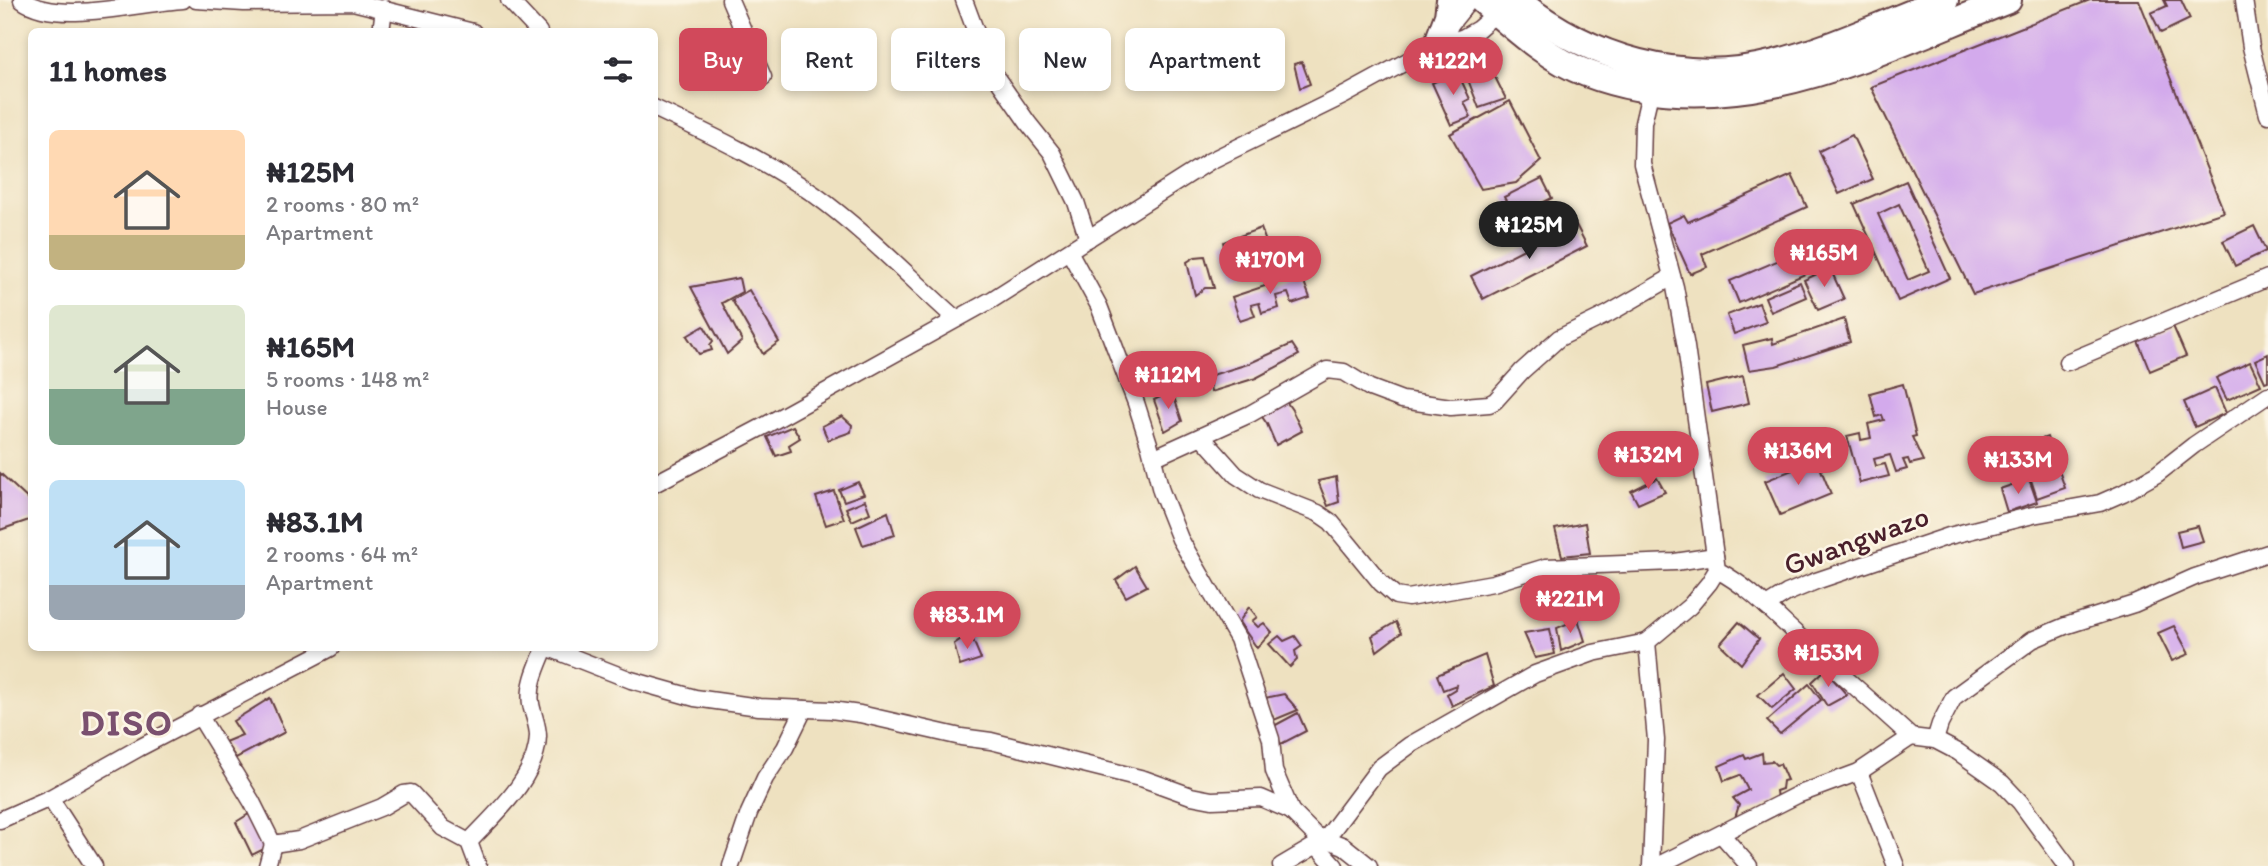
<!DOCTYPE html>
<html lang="en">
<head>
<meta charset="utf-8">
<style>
	body { margin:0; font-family:Itim,sans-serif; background:#f2f2f3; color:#2b2b33; height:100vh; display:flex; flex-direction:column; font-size:26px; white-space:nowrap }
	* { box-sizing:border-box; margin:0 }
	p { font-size:23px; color:#7c7c81 }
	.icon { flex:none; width:38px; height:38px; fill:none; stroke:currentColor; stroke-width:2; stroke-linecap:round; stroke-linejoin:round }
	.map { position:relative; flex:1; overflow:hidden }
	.sheet { position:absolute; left:28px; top:28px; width:630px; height:623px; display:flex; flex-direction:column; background:#fff; border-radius:10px; box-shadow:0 4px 10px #0003 }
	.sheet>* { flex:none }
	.top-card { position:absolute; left:679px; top:28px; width:665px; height:63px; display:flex; gap:14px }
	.price { position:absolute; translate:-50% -60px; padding:0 16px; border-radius:24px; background:#d1495b; color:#fff; font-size:23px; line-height:46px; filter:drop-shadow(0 2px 4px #0008) }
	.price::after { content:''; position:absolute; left:50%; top:42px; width:21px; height:16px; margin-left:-10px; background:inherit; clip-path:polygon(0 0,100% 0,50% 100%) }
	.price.on { background:#222; color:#fff }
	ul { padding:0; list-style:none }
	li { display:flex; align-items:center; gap:21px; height:175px; padding:0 21px }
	li span { display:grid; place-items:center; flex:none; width:196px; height:140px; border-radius:10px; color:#555 }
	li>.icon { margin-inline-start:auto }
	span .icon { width:84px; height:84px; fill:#fffc; stroke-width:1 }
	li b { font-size:30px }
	h2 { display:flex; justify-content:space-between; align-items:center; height:84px; padding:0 21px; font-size:30px }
	.pill { padding:0 24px; border-radius:10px; background:#fff; box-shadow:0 4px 10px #0003; font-size:24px; line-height:63px }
	.pill.on { background:#d1495b; color:#fff }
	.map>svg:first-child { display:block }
	.building { fill:#d3aaec; fill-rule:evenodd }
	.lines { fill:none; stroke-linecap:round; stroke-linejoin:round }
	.minor-casing { stroke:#633c41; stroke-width:19 }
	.primary-casing { stroke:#633c41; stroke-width:30 }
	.minor { stroke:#fff; stroke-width:16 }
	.primary { stroke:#fff; stroke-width:26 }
	.labels { text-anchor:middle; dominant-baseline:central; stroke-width:5; stroke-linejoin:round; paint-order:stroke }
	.street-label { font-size:30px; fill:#4a1f2b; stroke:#fcf5e5 }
	.district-label { font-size:37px; font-weight:bold; letter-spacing:2px; fill:#7a506f; stroke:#fcf5e5 }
</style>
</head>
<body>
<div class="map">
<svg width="2268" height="866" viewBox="0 0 2268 866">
	<rect width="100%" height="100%" fill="#fcf5e5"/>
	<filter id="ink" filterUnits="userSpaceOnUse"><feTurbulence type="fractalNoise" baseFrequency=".0143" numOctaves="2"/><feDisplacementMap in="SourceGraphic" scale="14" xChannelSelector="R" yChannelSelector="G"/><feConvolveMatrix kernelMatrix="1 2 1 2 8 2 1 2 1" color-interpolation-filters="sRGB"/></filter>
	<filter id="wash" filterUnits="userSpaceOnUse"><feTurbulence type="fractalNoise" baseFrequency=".00686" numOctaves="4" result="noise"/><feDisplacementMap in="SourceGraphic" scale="28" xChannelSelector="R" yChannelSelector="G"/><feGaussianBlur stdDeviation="1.57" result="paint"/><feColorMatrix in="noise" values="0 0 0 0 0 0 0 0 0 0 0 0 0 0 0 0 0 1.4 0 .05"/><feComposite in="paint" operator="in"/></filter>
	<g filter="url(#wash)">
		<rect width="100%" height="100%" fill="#eee1c0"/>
		<g id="blocks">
			<g class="building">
				<path d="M2090,0H2139L2224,212L1973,294L1871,87Z"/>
				<path d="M2164,0H2181L2190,19L2161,33L2151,13L2167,6Z"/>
				<path d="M1302,62L1310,84L1300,88L1294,64Z"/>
				<path d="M1489,65L1506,99L1479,108L1465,72Z"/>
				<path d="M1457,71L1470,99L1464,102L1471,117L1451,125L1432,83Z"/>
				<path d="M1510,101L1541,161L1516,183L1481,189L1450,134Z"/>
				<path d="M1852,135L1873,179L1839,194L1819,151Z"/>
				<path d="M1792,175L1807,207L1702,254L1707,267L1690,274L1667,223L1684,215L1688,222Z"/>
				<path d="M1542,178L1552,198L1514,217L1504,197Z"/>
				<path d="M1906,181L1950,278L1898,301L1854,204ZM1899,204L1929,271L1908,280L1878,214Z"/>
				<path d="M1575,223L1587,246L1483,299L1471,276Z"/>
				<path d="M2254,226L2266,251L2235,266L2223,241Z"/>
				<path d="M1261,228L1274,265L1233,277L1223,242Z"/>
				<path d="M1819,243L1828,264L1739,303L1730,281Z"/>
				<path d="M1205,256L1214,288H1205L1195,295L1187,262L1195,257Z"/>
				<path d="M1830,268L1844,299L1818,310L1804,280Z"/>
				<path d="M1301,274L1310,298L1292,304L1288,293L1276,296L1279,308L1262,313L1259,303L1251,305L1255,316L1240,321L1232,297Z"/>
				<path d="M739,278L742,292L722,303L742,341L727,354L691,287Z"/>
				<path d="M1800,282L1806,297L1771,312L1765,297Z"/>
				<path d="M749,290L779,342L763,354L732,300Z"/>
				<path d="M1759,303L1766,322L1734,334L1727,315Z"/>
				<path d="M1844,319L1850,342L1776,366L1749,370L1743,345L1772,338L1773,344Z"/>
				<path d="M704,326L713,341L710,345L712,350L699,354L687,336Z"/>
				<path d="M2173,326L2186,356L2150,371L2138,341Z"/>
				<path d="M1292,344L1299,355L1256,378L1211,392L1209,376L1248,364Z"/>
				<path d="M2268,354V381L2265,382L2255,360Z"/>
				<path d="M2250,362L2261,385L2227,400L2216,378Z"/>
				<path d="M1743,376L1749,403L1712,412L1706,385Z"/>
				<path d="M1903,384L1916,436L1912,437L1923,461L1910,464L1908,459L1903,460L1907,469L1896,472L1890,455L1874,459L1876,466L1885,464L1889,476L1860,483L1847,436L1860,433L1861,440L1871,438L1868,424L1884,420L1882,415L1876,417L1870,393Z"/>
				<path d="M2215,388L2226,413L2195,427L2184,402Z"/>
				<path d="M1172,391L1182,421L1165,431L1154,400Z"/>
				<path d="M1283,397L1292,410L1302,431L1276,445L1267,424L1258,411Z"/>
				<path d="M842,416L852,425L851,432L828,440L822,426Z"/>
				<path d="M793,426L800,438L789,445L791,451L776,456L767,437Z"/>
				<path d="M2047,437L2053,455L2042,459L2046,469L2057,465L2065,488L2037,498L2020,447Z"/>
				<path d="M1817,460L1831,494L1780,515L1765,481Z"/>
				<path d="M0,473L32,503V519L0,530Z"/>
				<path d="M1336,477L1339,502L1328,506L1318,481Z"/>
				<path d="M1657,478L1665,492L1638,504L1631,491Z"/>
				<path d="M2029,479L2037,502L2007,512L2000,489Z"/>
				<path d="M858,482L864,494L844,501L839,490Z"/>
				<path d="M834,491L844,519L826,525L816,497Z"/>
				<path d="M865,500L870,513L852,521L846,508Z"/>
				<path d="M888,512L895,535L863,545L856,527Z"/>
				<path d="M1585,523L1590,553L1562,556L1555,529Z"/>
				<path d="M2198,526L2203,541L2181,547L2177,531Z"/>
				<path d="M1135,566L1147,586L1126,597L1116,580Z"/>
				<path d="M1249,607L1257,617L1252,621L1258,627L1264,623L1272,632L1257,648L1239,622Z"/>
				<path d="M1578,619L1585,641L1561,651L1557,628Z"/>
				<path d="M1396,622L1401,633L1377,651L1372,636Z"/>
				<path d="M1739,622L1759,639L1741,664L1720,644Z"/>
				<path d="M2174,626L2189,654L2172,661L2158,633Z"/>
				<path d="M1550,629L1555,654L1535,658L1524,633Z"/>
				<path d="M970,633L981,659L960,666L954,644Z"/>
				<path d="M1279,636L1284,641L1295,636L1302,646L1295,651L1297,660L1290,667L1269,644Z"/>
				<path d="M1485,655L1494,686L1452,706L1447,694L1455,689L1456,685L1443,690L1437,675Z"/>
				<path d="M1825,670L1847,695L1827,706L1812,682Z"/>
				<path d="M1784,673L1796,689L1772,709L1758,695Z"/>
				<path d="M1809,684L1821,700L1780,734L1767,721Z"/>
				<path d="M1284,694L1298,710L1274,720L1265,698Z"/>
				<path d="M270,698L285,732L236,758L225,742L242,735L233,721Z"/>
				<path d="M1298,713L1306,731L1281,744L1272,727Z"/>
				<path d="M1762,753L1763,762L1772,761L1776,765L1780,764L1787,780L1783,781L1782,789L1776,791L1777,799L1735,818L1739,805L1733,798L1748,790L1740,775L1724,781L1719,766L1744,755L1746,759Z"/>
				<path d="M252,812L268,847L252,855L236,822Z"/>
			</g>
		</g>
	</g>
	<g filter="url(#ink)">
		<use href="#blocks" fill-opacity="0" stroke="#633c41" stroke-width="2"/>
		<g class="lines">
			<g class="minor-casing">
				<g id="minor">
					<path d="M22,0C57,26 142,2 183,0"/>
					<path d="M196,0L244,3L353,2L473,32"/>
					<path d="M509,0L539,32"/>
					<path d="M730,0L763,77"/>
					<path d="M964,0L989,67L1028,123L1052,153L1076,202L1088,239"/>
					<path d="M2244,0L2251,47L2268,115"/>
					<path d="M1449,26L1470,0"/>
					<path d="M381,32L384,8"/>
					<path d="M1651,89L1643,123L1642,164L1675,287L1686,347L1717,570C1747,586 1768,608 1793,631C1832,667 1872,701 1911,737L1935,740L1958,752L2002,783L2020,802L2067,866"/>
					<path d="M654,108C709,134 765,160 815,195C865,231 910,278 956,319"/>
					<path d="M1069,251L1099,306L1136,403L1150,447L1161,491L1180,539L1238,639L1271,739L1274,771L1291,811L1315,835L1344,846L1369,866"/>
					<path d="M2067,362L2268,278"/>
					<path d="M1202,437L1236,475L1259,490L1318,513L1331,522L1381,583L1396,596L1408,598L1493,583L1546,567L1675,562L1715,556"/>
					<path d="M1153,458L1250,414L1327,370L1344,372L1370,388L1402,400L1451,407L1489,404L1495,401L1522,371L1559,338L1608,314L1672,277"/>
					<path d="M654,484L766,425L993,299L1210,161L1345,95L1433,47L1464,37L1478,29L1502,8"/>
					<path d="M1766,606L1787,593L1816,581L1949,536L2033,515L2100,503L2123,493L2157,474L2194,445L2268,395"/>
					<path d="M1647,642L1656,740L1651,866"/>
					<path d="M549,648L631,680L695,698L759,707L831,710L860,714L961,737L991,741L1144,779L1191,796L1212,800L1261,798L1291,811"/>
					<path d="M199,715L252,802L273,844L267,866"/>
					<path d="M1935,740L1940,724L1954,697L2032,640L2065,626L2134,604L2195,577L2268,553"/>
					<path d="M1859,772L1896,866"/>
					<path d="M50,798L94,866"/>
					<path d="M0,820L50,798L139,748L331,648"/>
					<path d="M1721,834L1749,866"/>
					<path d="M469,842C495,814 537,778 538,736C538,725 533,715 531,704C528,685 538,665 545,648"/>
					<path d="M273,844L299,840L382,807L404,794L411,793L443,828L469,842L478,866"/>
					<path d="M1316,845L1335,866"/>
					<path d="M731,866L749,813L765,778L785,748L804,709"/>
					<path d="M1281,866L1325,840L1379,768L1410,745L1535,674L1593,653L1647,642L1690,606L1709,583L1717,570"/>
					<path d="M1657,866L1797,795L1859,772L1911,737"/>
				</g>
			</g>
			<g class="primary-casing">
				<g id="primary">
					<path d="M1482,0C1514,27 1546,58 1586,73C1734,129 1872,53 2008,0"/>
					<path d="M1516,0C1589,59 1682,87 1775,63C1834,48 1889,21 1945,0"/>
					<path d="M1440,37L1448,16L1450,0"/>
				</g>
			</g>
			<use href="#minor" class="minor"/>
			<use href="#primary" class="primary"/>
		</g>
	</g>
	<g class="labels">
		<g class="street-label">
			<text transform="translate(1856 540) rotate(-20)">Gwangwazo</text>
		</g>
		<g class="district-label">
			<text x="127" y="722">DISO</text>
		</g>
	</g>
</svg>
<b class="price" style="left:1453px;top:97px">₦122M</b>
<b class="price on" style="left:1529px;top:261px">₦125M</b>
<b class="price" style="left:1824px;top:289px">₦165M</b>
<b class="price" style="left:1270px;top:296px">₦170M</b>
<b class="price" style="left:1168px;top:411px">₦112M</b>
<b class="price" style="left:1798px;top:487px">₦136M</b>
<b class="price" style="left:1648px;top:491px">₦132M</b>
<b class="price" style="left:2018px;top:496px">₦133M</b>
<b class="price" style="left:1570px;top:635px">₦221M</b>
<b class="price" style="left:967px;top:651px">₦83.1M</b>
<b class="price" style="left:1828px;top:689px">₦153M</b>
<div class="top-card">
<a class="pill on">Buy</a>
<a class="pill">Rent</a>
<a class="pill">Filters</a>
<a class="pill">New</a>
<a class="pill">Apartment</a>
</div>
<section class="sheet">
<h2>11 homes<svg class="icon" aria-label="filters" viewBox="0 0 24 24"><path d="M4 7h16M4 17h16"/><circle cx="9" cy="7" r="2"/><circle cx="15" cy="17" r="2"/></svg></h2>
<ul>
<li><span style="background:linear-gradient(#ffd9b3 75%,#c2b280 0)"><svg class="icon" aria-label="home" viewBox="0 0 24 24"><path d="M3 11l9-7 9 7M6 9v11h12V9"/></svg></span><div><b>₦125M</b><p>2 rooms · 80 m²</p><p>Apartment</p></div></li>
<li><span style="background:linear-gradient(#dfe7d0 60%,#7fa58c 0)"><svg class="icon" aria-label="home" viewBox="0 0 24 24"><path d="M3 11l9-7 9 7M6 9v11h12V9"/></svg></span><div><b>₦165M</b><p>5 rooms · 148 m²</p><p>House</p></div></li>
<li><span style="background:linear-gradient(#bfe0f5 75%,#9aa5b1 0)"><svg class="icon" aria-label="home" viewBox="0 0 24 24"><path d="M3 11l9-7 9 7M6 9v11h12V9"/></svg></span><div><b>₦83.1M</b><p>2 rooms · 64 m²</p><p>Apartment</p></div></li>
</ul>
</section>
</div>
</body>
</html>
